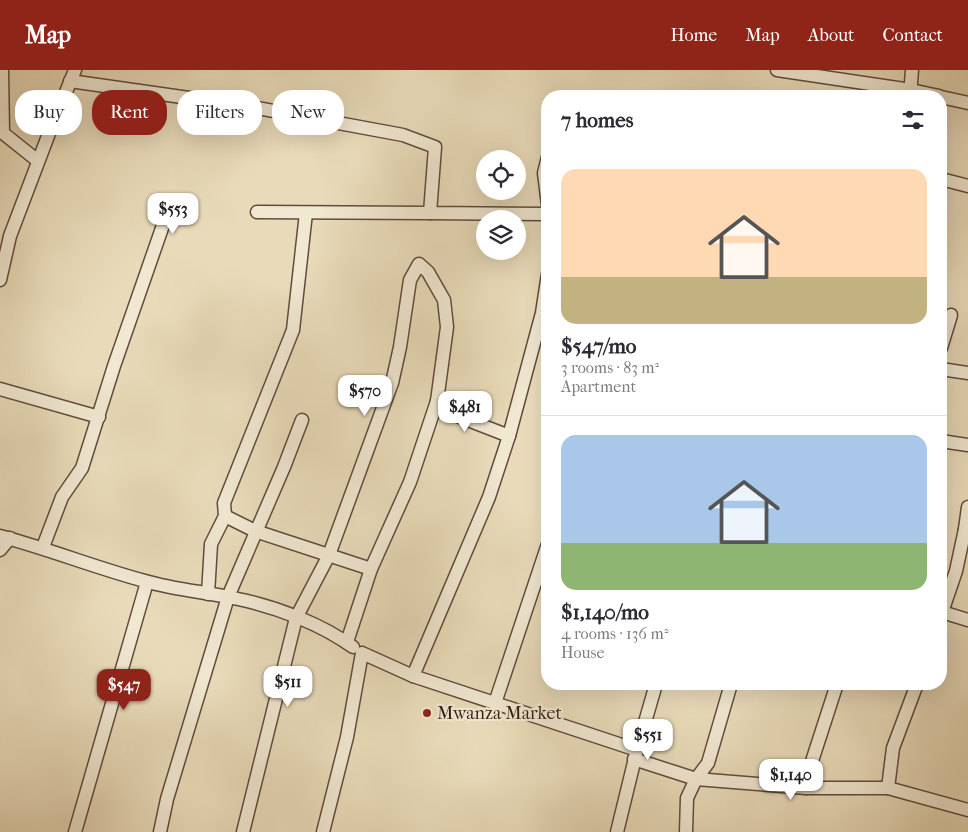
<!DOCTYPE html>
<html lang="en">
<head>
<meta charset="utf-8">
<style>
	body { margin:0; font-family:"IM FELL French Canon",serif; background:#f7f7f7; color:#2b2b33; height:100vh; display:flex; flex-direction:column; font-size:19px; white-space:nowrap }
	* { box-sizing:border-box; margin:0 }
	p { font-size:16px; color:#7c7c81 }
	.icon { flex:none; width:28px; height:28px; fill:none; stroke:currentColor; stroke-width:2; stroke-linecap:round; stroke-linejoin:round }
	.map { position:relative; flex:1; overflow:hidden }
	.details { position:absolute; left:541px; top:20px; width:406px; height:600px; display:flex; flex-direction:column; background:#fff; border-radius:20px; box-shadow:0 5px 20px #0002 }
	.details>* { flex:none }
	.hud { position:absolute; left:15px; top:20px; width:451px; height:45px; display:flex; gap:10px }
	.buttons { position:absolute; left:476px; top:80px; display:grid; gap:10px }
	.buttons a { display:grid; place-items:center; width:50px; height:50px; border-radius:50%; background:#fff; box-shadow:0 5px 20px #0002; font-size:25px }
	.price { position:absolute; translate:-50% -42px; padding:0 11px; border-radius:10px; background:#fff; color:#222; font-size:16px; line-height:32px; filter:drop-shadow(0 1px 2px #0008) }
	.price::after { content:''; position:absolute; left:50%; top:30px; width:15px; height:11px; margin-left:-8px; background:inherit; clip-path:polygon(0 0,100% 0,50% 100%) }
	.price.current { background:#8f2418; color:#fff }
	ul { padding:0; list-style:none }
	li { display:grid; align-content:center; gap:10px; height:265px; padding:0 20px }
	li+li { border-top:1px solid #e1e1e2 }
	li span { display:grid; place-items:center; height:155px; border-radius:15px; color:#555 }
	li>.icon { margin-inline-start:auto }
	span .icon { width:90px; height:90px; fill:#fffc; stroke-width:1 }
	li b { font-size:21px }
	h2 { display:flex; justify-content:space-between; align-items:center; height:60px; padding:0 20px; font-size:21px }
	.tag { padding:0 18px; border-radius:20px; background:#fff; box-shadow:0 5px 20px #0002; font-size:18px; line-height:45px }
	.tag.current { background:#8f2418; color:#fff }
	header { display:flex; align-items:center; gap:30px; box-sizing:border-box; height:70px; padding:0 25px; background:#8f2418; color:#fff }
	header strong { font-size:24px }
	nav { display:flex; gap:28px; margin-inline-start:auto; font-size:18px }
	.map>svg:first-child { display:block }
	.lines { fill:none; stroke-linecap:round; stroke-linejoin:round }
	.minor-casing { stroke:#604c3d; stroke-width:15 }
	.minor { stroke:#f1e8d2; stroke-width:12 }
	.poi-dot { fill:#8f2418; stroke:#f1e8d2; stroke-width:2 }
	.labels { text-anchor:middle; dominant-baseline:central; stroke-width:4.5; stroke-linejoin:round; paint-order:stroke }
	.poi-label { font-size:18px; fill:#331c13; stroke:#f1e8d2; text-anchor:start }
</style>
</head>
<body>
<header>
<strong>Map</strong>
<nav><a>Home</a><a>Map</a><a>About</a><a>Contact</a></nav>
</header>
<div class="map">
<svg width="968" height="762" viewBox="0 0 968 762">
	<rect width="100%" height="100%" fill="#e9dbba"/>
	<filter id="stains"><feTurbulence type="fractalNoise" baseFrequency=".004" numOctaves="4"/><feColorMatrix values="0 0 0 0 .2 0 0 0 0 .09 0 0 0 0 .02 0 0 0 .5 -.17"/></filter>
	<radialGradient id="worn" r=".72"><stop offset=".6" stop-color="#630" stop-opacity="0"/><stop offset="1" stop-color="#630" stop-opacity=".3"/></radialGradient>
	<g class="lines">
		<g class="minor-casing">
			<g id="minor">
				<path d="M2,0L3,63L38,91"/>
				<path d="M777,0L911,20L939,26"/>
				<path d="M70,11L252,37L403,65L435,77L430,143L548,144"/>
				<path d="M910,26L912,0"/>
				<path d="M941,27L968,33"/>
				<path d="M548,87L544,103L548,135"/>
				<path d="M941,109L968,116"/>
				<path d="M257,142L430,143"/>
				<path d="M0,210L10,166L48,66L75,0"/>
				<path d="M941,278L951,245"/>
				<path d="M941,299L968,303"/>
				<path d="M0,319L99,347"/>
				<path d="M437,331L455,345L509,366"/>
				<path d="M941,371L968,375"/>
				<path d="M968,437L965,459L968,460"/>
				<path d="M225,446L255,461L371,499"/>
				<path d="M0,466C49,479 96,498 145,511C175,520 207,522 238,529C277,537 321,554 353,577"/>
				<path d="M43,477L62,427L82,398L114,296L169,138"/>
				<path d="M0,480L10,468"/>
				<path d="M208,524L211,474L225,446L224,433L293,260L306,143"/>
				<path d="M942,542L968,550"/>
				<path d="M941,545L956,501L965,459"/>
				<path d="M413,606L489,427L509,366L542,243L548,204"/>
				<path d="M495,633L548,474"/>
				<path d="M634,689L696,709L806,718H888L968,740"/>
				<path d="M806,718L813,688L837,614"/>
				<path d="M888,718L893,678L917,614"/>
				<path d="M75,762L147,512"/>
				<path d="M160,762L167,729L228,527L284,397L302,350"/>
				<path d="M243,762L296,548L329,485L392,313L400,277L410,210L419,194L428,202L444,230L447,257L437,331L410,412L371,499L347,572"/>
				<path d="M323,762L347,667L362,583L413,606L637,680"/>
				<path d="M617,762L637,680L656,614"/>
				<path d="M686,762L687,728L696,709L708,693L731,614"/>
			</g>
		</g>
		<use href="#minor" class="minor"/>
	</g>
	<circle class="poi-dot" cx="427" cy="643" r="5"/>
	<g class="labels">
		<g class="poi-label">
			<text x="437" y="643">Mwanza Market</text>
		</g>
	</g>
	<rect width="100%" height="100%" filter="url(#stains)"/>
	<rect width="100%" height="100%" fill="url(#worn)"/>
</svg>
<div class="buttons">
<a><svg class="icon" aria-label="locate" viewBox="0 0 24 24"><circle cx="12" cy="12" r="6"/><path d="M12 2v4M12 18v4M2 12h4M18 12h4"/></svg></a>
<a><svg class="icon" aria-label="layers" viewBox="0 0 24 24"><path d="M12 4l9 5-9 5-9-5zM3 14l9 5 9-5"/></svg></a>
</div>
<b class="price" style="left:173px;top:165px">$553</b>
<b class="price" style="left:365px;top:347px">$570</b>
<b class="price" style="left:465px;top:363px">$481</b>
<b class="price" style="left:288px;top:638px">$511</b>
<b class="price current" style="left:124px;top:641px">$547</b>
<b class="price" style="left:648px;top:691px">$551</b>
<b class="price" style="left:791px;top:731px">$1,140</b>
<div class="hud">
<a class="tag">Buy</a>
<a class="tag current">Rent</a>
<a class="tag">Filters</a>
<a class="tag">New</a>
</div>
<section class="details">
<h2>7 homes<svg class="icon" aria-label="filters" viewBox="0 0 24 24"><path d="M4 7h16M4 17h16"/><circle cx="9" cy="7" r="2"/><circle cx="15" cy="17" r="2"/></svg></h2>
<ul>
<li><span style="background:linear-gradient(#ffd9b3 70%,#c2b280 0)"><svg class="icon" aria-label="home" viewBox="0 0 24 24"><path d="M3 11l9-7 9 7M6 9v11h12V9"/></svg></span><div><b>$547/mo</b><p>3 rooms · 83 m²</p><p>Apartment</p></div></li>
<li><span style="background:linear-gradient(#a9c7e8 70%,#8fb573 0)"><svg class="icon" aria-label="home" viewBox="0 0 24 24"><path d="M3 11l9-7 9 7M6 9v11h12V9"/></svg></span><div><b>$1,140/mo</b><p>4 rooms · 136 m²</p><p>House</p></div></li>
</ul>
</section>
</div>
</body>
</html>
